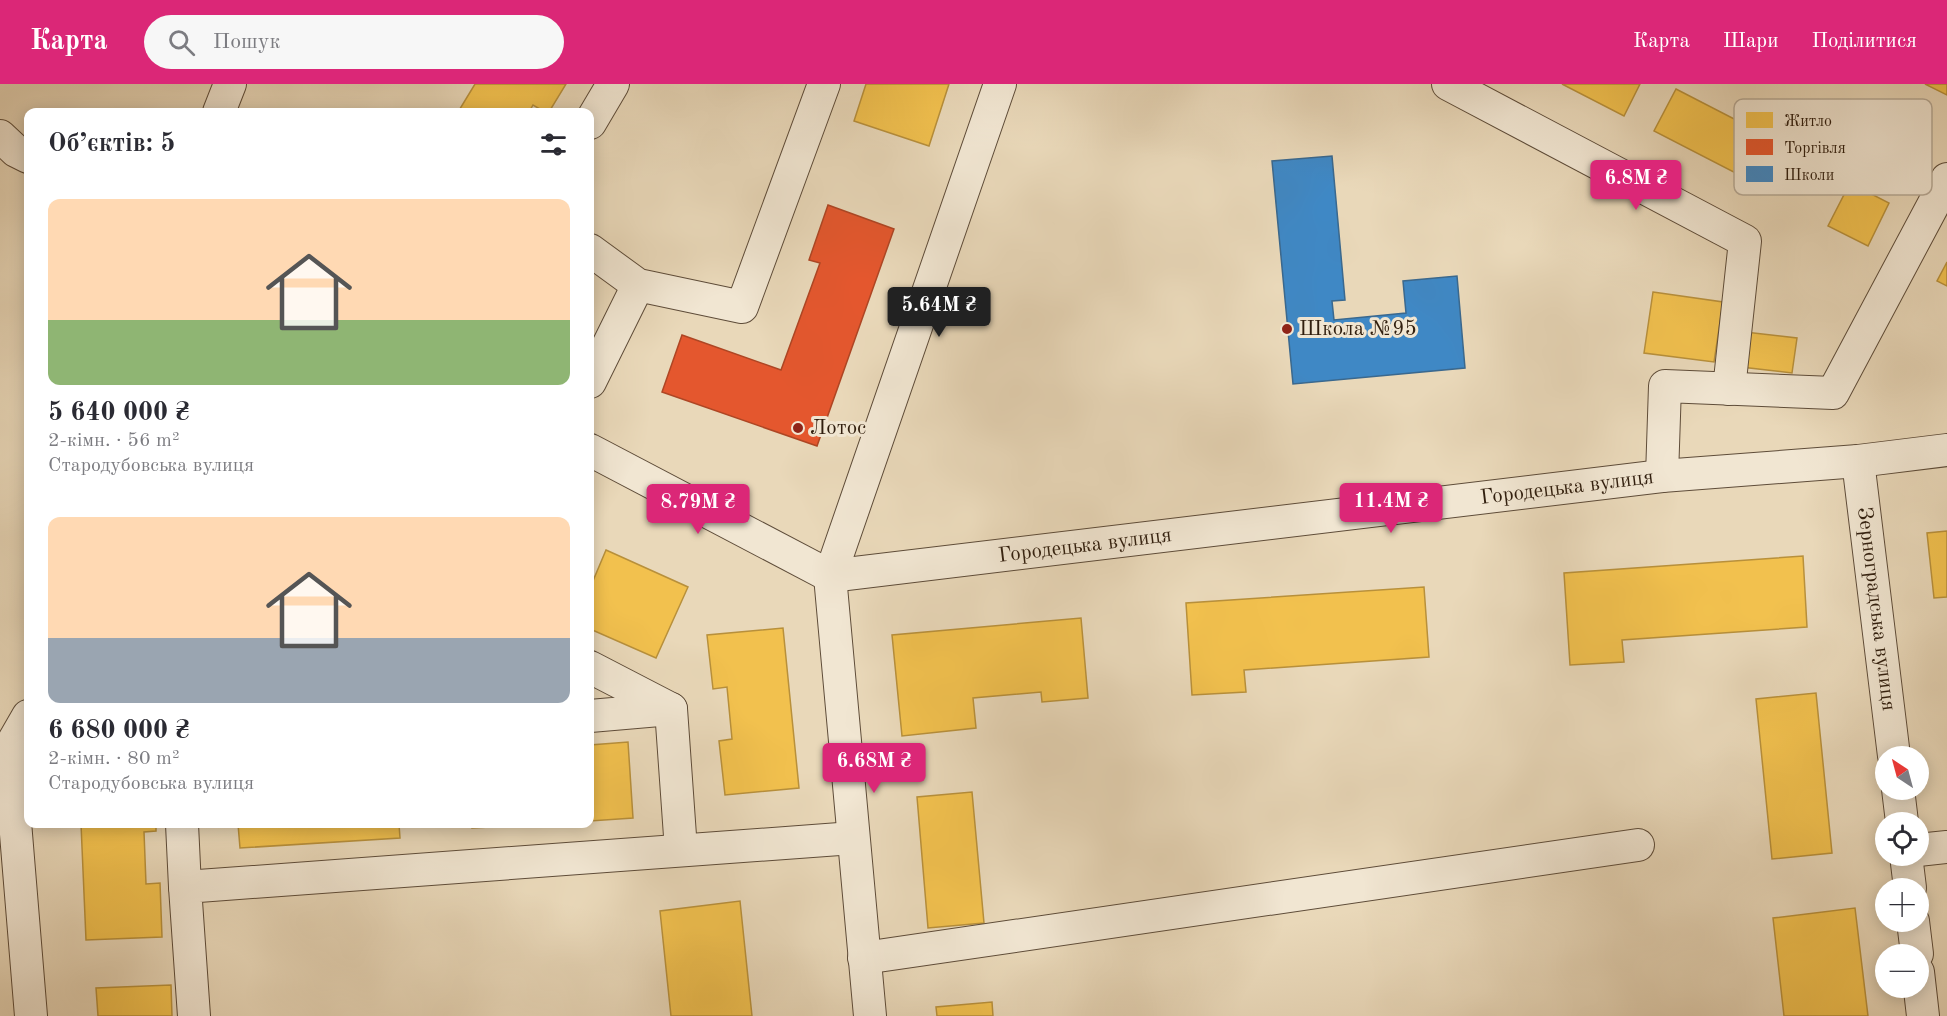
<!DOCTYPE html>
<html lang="uk">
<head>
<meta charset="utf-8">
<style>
	body { margin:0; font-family:"Old Standard TT",serif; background:#f7f7f7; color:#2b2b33; height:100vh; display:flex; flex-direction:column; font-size:22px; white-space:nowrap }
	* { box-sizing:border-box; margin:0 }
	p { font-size:20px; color:#7c7c81 }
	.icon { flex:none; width:33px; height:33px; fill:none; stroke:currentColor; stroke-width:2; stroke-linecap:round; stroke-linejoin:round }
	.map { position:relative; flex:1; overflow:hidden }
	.side { position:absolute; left:24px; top:24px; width:570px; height:720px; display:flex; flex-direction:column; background:#fff; border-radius:12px; box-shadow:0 3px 15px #0003 }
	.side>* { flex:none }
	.needle { width:39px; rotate:324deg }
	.fabs { position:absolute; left:1875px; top:662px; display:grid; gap:12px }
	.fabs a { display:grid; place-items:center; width:54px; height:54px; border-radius:50%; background:#fff; box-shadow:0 3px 15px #0003; font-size:30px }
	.price { position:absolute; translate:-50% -51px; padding:0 14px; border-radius:6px; background:#db2777; color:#fff; font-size:20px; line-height:39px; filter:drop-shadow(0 2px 3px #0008) }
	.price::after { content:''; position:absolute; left:50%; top:36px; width:18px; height:14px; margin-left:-9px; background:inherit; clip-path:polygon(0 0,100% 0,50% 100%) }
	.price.selected { background:#222; color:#fff }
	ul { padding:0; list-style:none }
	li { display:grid; align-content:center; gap:12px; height:318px; padding:0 24px }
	li span { display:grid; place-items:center; height:186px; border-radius:12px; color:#555 }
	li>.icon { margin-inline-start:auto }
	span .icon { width:108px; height:108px; fill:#fffc; stroke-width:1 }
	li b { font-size:26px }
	h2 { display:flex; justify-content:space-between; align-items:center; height:72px; padding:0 24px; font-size:26px }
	header { display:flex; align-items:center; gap:36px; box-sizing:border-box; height:84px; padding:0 30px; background:#db2777; color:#fff }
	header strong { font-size:28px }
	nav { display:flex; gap:33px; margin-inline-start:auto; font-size:21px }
	.search { width:420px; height:54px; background:#f7f7f7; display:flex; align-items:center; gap:15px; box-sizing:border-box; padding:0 21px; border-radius:33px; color:#7c7c81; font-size:22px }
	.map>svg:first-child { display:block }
	.homes { fill:#f2c14e; stroke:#b8903b; stroke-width:1.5 }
	.shops { fill:#e4572e; stroke:#ae4624; stroke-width:1.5 }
	.schools { fill:#3f88c5; stroke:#3a688e; stroke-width:1.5 }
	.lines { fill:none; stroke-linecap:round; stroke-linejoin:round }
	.minor-casing { stroke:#5e4c39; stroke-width:34 }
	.minor { stroke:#f1e6d2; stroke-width:32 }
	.poi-dot { fill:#8f2418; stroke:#f1e6d2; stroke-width:2 }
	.labels { text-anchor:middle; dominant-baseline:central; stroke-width:6; stroke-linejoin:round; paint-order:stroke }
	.poi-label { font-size:21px; fill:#301e0e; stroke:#f1e6d2; text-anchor:start }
	.street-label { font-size:21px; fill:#301e0e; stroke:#f1e6d2 }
	.key { fill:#f1e6d2; stroke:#b7aa97; stroke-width:1.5 }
	.key-label { font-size:16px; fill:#301e0e }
</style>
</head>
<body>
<header>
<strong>Карта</strong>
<div class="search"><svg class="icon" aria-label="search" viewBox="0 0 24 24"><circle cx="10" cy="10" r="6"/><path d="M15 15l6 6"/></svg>Пошук</div>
<nav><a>Карта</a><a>Шари</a><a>Поділитися</a></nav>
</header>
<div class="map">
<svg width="1947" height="932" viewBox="0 0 1947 932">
	<rect width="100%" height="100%" fill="#e9d8b9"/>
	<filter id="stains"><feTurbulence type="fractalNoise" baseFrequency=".00333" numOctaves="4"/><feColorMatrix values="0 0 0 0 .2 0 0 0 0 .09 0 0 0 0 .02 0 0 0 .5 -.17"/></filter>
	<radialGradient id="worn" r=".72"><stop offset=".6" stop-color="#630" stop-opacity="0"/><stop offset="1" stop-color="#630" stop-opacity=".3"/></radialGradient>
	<g class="homes">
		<path d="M475,0H566L549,28H545L533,21L529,28H458Z"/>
		<path d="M866,0H949L929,62L854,37Z"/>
		<path d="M1562,0H1640L1624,32Z"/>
		<path d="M1925,0H1947V11Z"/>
		<path d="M1676,5L1777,57L1755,99L1654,47Z"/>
		<path d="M1850,99L1889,119L1868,162L1828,142Z"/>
		<path d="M1947,178V202L1937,197Z"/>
		<path d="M1653,208L1723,218L1714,278L1644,269Z"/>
		<path d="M1745,248L1797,254L1792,289L1741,283Z"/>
		<path d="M1947,447V513L1934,514L1927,449Z"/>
		<path d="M606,466L688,503L656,574L590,545V504Z"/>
		<path d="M1803,472L1807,543L1622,556L1624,578L1570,581L1564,489Z"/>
		<path d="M1424,503L1429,573L1244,586L1246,608L1192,611L1186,519Z"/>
		<path d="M1081,534L1088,614L1042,618L1041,608L973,614L976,644L902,652L892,551Z"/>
		<path d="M783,544L799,704L725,711L719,657L732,655L727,603L713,605L707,551Z"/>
		<path d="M1816,609L1832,769L1772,775L1756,615Z"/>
		<path d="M628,658L633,734L590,737V661Z"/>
		<path d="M972,708L984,839L928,844L917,713Z"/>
		<path d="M81,740H156V747L144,748L146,800L160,799L162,853L86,856Z"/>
		<path d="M238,740H399L400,754L240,764Z"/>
		<path d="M472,740H547L472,744Z"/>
		<path d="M740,817L752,932H671L660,827Z"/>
		<path d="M1855,824L1868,932H1784L1773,834Z"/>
		<path d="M171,901L172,932H98L96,904Z"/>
		<path d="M992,918L993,932H937L936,923Z"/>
	</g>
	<path class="shops" d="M828,121L894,145L817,362L662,308L682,251L781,286L820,179L809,176Z"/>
	<path class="schools" d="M1332,72L1345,216L1332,217L1334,236L1406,229L1403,197L1457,192L1465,284L1293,300L1272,77Z"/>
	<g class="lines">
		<g class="minor-casing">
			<g id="minor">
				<path d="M1448,0L1745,157L1729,305"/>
				<path d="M219,28L230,0"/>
				<path d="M590,39L613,0"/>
				<path d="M0,52L16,67L28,73"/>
				<path d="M590,166L638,201L742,223L824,0"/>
				<path d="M590,298L638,201"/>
				<path d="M590,366L830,492"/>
				<path d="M1858,377L1894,672"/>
				<path d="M1662,392L1665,302L1833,309L1947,95"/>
				<path d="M830,492L1662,392L1858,377L1947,366"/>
				<path d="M590,583L671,625L590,632"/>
				<path d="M671,625L681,766"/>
				<path d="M28,632L9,665L31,932"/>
				<path d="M1898,705L1902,738"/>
				<path d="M182,740L185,803"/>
				<path d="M1918,766L1947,763"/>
				<path d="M1906,771L1910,804"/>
				<path d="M1913,837L1917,870"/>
				<path d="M864,874L1638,761"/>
				<path d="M1918,888L1923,932"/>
				<path d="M194,932L185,803L853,754"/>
				<path d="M870,932L830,492L1000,0"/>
			</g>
		</g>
		<use href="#minor" class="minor"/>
	</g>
	<g class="poi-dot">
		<circle cx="1287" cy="245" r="6"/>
		<circle cx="798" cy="344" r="6"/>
	</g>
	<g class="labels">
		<g class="poi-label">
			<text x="1299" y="245">Школа №95</text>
			<text x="810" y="344">Лотос</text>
		</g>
		<g class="street-label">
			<text transform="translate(1567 404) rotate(-7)">Городецька вулиця</text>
			<text transform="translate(1085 462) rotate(-7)">Городецька вулиця</text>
			<text transform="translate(1876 525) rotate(83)">Зерноградська вулиця</text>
		</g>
	</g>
	<rect x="1734" y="15" width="198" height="96" rx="9" class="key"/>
	<rect x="1746" y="28" width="27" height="16" fill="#f2c14e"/>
	<rect x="1746" y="55" width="27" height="16" fill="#e4572e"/>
	<rect x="1746" y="82" width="27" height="16" fill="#3f88c5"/>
	<g class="key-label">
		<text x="1784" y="42">Житло</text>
		<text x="1784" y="69">Торгівля</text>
		<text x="1784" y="96">Школи</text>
	</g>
	<rect width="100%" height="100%" filter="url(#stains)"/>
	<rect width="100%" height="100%" fill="url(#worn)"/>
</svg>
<div class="fabs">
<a><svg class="needle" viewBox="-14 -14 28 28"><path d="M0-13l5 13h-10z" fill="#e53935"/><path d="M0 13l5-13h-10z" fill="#7c7c81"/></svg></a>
<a><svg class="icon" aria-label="locate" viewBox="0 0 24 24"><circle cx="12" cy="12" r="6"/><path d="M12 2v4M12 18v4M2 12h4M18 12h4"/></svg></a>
<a>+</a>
<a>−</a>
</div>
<b class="price" style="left:1636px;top:127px">6.8M ₴</b>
<b class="price selected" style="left:939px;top:254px">5.64M ₴</b>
<b class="price" style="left:1391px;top:450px">11.4M ₴</b>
<b class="price" style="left:698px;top:451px">8.79M ₴</b>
<b class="price" style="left:874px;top:710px">6.68M ₴</b>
<section class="side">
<h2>Об’єктів: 5<svg class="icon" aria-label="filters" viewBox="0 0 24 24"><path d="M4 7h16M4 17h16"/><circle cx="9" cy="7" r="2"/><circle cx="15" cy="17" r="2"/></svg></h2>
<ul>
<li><span style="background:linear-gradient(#ffd9b3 65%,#8fb573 0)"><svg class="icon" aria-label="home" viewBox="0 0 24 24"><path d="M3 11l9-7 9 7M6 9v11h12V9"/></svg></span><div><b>5 640 000 ₴</b><p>2-кімн. · 56 m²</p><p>Стародубовська вулиця</p></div></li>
<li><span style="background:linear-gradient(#ffd9b3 65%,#9aa5b1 0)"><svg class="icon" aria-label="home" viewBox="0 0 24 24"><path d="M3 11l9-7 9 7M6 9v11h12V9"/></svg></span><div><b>6 680 000 ₴</b><p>2-кімн. · 80 m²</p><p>Стародубовська вулиця</p></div></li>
</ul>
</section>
</div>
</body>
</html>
